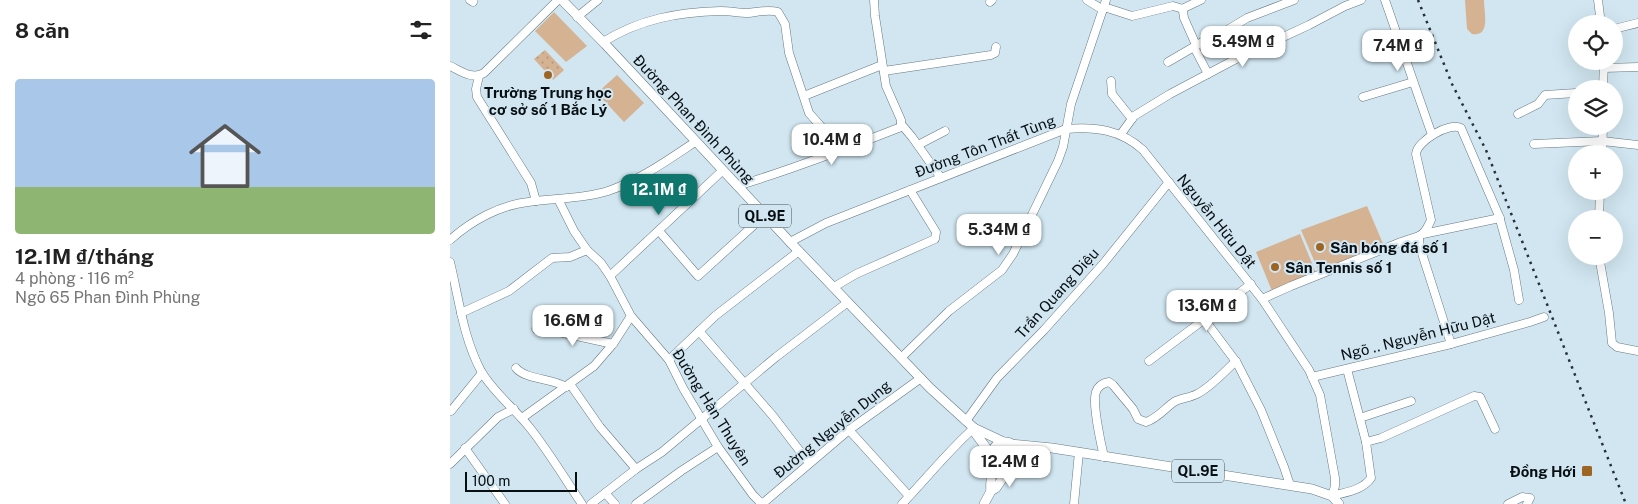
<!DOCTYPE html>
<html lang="vi">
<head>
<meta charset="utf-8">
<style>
	body { margin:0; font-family:"Public Sans",sans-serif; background:#f6f6f6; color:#222; height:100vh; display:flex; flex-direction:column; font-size:19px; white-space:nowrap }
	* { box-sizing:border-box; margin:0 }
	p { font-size:16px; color:#767676 }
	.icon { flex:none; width:28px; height:28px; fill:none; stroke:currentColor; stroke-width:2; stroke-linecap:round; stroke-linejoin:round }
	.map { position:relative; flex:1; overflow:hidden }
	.drawer { display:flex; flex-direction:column; background:#fff; width:450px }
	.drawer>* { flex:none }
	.controls { position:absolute; left:1118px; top:15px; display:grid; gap:10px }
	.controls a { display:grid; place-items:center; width:55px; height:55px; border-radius:50%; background:#fff; box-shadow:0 5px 20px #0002; font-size:25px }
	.scale { position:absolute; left:15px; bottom:12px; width:112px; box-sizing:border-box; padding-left:5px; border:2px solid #080f13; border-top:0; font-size:14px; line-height:18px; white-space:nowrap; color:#080f13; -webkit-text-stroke:4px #d1e6f1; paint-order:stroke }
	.price { position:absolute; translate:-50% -42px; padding:0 11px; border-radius:10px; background:#fff; color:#222; font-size:16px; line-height:32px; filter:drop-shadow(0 1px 2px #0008) }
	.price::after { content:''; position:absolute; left:50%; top:30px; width:15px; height:11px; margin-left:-8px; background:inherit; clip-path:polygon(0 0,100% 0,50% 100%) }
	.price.active { background:#0f766e; color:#fff }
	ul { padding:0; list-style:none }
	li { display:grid; align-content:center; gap:10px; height:265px; padding:0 15px }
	li span { display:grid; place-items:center; height:155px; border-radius:5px; color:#555 }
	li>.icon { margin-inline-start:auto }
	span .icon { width:90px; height:90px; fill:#fffc; stroke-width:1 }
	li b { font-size:21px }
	h2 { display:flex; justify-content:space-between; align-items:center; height:60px; padding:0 15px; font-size:21px }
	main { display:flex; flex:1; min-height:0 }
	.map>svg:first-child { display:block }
	.grass { fill:url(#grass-dots) }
	.pitch { fill:#d5b291 }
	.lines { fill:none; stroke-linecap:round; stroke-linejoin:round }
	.minor-casing { stroke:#667982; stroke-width:9 }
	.major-casing { stroke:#667982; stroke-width:10 }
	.minor { stroke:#fff; stroke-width:8 }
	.major { stroke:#fff; stroke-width:9 }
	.rail { stroke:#273035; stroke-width:2.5; stroke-dasharray:2.5 5; stroke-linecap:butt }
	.poi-dot { fill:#9e6424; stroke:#d1e6f1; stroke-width:2 }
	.labels { text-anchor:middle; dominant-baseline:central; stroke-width:4; stroke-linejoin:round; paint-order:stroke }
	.shield { fill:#d1e6f1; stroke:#445056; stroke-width:1 }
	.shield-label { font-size:14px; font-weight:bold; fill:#080f13 }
	.poi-label { font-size:15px; font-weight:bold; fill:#080f13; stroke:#d1e6f1; text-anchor:start }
	.street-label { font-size:15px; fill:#080f13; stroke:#d1e6f1 }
</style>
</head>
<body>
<main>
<section class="drawer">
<h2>8 căn<svg class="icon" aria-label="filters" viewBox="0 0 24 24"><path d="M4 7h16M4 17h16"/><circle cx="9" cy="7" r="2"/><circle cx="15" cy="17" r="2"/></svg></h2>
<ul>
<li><span style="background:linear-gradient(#a9c7e8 70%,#8fb573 0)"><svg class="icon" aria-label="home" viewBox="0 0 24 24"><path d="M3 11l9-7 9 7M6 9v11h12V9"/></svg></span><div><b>12.1M ₫/tháng</b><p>4 phòng · 116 m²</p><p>Ngõ 65 Phan Đình Phùng</p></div></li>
</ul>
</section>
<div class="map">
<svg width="1188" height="504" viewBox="0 0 1188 504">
	<defs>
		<pattern id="grass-dots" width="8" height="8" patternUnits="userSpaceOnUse" patternTransform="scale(1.25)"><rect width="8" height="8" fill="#d5b291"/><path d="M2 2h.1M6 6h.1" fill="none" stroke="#b5987c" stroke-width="1.8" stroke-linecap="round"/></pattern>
	</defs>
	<rect width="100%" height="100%" fill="#d1e6f1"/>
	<path class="grass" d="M95,50L114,70L103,80L84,59Z"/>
	<g class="pitch">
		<path d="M1015,0H1034C1034,13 1041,37 1022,34L1017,29Z"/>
		<path d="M104,12L137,46L116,62L85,31Z"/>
		<path d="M167,75L194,103L174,122L147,93Z"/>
		<path d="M917,206L934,246L869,272L851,230Z"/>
		<path d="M850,234L866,273L822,291L806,252Z"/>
	</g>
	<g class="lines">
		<g class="minor-casing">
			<g id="minor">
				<path d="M20,0L23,2"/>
				<path d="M424,0L425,16L436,86L451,120V124L462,137L491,178"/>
				<path d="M637,0L653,10"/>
				<path d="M935,0L982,135"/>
				<path d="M1148,0L1151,24"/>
				<path d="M540,2L542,0"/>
				<path d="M654,7L682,16L723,6L733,9"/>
				<path d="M127,17L148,0"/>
				<path d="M1164,29L1188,23"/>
				<path d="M153,42C190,19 228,12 271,11C280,11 289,13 298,13C308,12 318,9 328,12L335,24L339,53L359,113L392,150"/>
				<path d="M746,45L734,18L733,11L734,8L751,0"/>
				<path d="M744,47L758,74"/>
				<path d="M718,62L754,41L769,35L797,18L844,0"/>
				<path d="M0,66C11,71 22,80 34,73L108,0"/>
				<path d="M1154,68L1188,67"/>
				<path d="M434,71L541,55L545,53L546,47"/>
				<path d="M29,76L26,89L27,97L81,183L86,201"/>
				<path d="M661,81L662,94L682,119"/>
				<path d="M1153,89L1154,61"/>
				<path d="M354,96L432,65"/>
				<path d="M913,97L963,82"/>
				<path d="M1068,114L1088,104L1095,95L1126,93"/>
				<path d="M671,134L684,116L720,94L786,59L859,25L895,6L911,0"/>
				<path d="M1084,144L1152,141L1188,145"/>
				<path d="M468,145L495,131"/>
				<path d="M1152,154L1153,126"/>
				<path d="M287,186C343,169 397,148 451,127V124"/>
				<path d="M108,199L124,231L137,250L151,263L160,276L181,316L219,360L233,388L268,447L303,495L312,504"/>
				<path d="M1149,219L1150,191"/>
				<path d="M209,231L248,276L315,215"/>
				<path d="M973,234L1050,218"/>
				<path d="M0,240C21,221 50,205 78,202C105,198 133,199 158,191C190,180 218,160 245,142"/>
				<path d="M340,242L376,223L616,129C645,126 671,130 693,150L812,299L859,370L870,395L885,478V486L882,496"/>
				<path d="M1149,256L1159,313L1162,343L1167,347L1188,351"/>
				<path d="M0,262C9,299 13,337 31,371C43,392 65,409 80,428C99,452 115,479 132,504"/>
				<path d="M160,276L272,171"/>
				<path d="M384,287L406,274L485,239L486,232L460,190"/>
				<path d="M812,299L841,286L951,242L969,236"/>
				<path d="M11,313L59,291L102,258L120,257L137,250"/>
				<path d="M754,319L787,363L811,410L834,467L840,485"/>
				<path d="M86,329L104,331L163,344"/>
				<path d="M249,331L323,416L359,463"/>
				<path d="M1001,344L969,244V236C976,233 978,226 981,220L966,154C967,141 999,122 1011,128L1049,216L1064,270L1069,300"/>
				<path d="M452,357L499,311L552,270L563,254L608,161L613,147L621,104L656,0"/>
				<path d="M219,360L265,316L349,251"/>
				<path d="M699,361L801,284"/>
				<path d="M66,368C76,380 102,378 116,387"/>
				<path d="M862,377L1001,344L1080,322L1094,317"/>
				<path d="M120,384L150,427L186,469"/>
				<path d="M1,411L32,373"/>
				<path d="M72,418L144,366L163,344L181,316"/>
				<path d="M910,418L961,401"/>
				<path d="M516,421L547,378L594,330L653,264L719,182"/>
				<path d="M399,430L459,496"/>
				<path d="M916,442L931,438L1024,396L1030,397L1045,429"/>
				<path d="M15,448L55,504"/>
				<path d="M654,457C651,444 642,402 646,392C648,386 653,383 659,382L663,385L683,409L688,419L696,422C708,418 714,409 724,402C731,398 739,398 747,394C761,387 774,372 786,361"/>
				<path d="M0,464L48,417L64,409"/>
				<path d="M155,493L165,504"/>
				<path d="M882,496C896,492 913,490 921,478L916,442L897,369"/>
				<path d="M141,504L186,469L212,452L326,357L398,302"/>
				<path d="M186,504L231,471L268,447"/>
				<path d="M312,504L399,430L471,378"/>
				<path d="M452,504C476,479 498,451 524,428"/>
				<path d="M624,504L629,452"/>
				<path d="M1058,504L1072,497L1080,498L1077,504"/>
			</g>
		</g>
		<g class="major-casing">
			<g id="major">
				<path d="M112,0L155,44L340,242L480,388L524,428L556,443"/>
				<path d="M524,428L526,434L542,456"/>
				<circle cx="555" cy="455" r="13"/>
				<path d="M560,444L602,448L862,489L882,496L889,504"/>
				<path d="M566,461L581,453L597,449"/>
				<path d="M541,491C539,481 544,470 543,459"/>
				<path d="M534,504L541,491L546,488L561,466"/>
			</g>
		</g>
		<use href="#minor" class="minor"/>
		<use href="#major" class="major"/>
		<path class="rail" d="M968,0L1002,84L1036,150L1176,504"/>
	</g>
	<g class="poi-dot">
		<circle cx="98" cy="75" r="5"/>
		<circle cx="870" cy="247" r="5"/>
		<circle cx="825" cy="267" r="5"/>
		<rect x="1131" y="465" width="12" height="12" rx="2.5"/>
	</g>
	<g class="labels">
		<g class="shield">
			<rect x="289" y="204.5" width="52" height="23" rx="4"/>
			<rect x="722" y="459.5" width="52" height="23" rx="4"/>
		</g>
		<g class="shield-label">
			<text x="315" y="216">QL.9E</text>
			<text x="748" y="471">QL.9E</text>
		</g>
		<g class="poi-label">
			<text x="98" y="92" text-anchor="middle">Trường Trung học<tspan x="98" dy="17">cơ sở số 1 Bắc Lý</tspan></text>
			<text x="880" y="247">Sân bóng đá số 1</text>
			<text x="835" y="267">Sân Tennis số 1</text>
			<text x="1126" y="471" text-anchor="end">Đồng Hới</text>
		</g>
		<g class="street-label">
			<text transform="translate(244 119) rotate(47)">Đường Phan Đình Phùng</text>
			<text transform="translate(535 146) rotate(-21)">Đường Tôn Thất Tùng</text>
			<text transform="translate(767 221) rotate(51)">Nguyễn Hữu Dật</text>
			<text transform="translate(607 293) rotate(-48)">Trần Quang Diệu</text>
			<text transform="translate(968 336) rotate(-14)">Ngõ .. Nguyễn Hữu Dật</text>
			<text transform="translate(262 407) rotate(58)">Đường Hàn Thuyên</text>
			<text transform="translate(382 429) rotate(-39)">Đường Nguyễn Dụng</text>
		</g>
	</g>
</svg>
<div class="controls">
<a><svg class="icon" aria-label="locate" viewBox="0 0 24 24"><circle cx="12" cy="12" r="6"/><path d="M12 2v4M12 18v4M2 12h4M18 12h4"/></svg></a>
<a><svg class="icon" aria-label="layers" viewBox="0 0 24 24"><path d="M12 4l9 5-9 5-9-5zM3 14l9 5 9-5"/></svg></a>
<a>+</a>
<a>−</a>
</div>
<div class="scale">100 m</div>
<b class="price" style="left:793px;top:68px">5.49M ₫</b>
<b class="price" style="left:948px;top:72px">7.4M ₫</b>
<b class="price" style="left:382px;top:166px">10.4M ₫</b>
<b class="price active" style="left:209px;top:216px">12.1M ₫</b>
<b class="price" style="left:549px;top:256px">5.34M ₫</b>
<b class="price" style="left:757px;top:332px">13.6M ₫</b>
<b class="price" style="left:123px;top:347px">16.6M ₫</b>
<b class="price" style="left:560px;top:488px">12.4M ₫</b>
</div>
</main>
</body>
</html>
